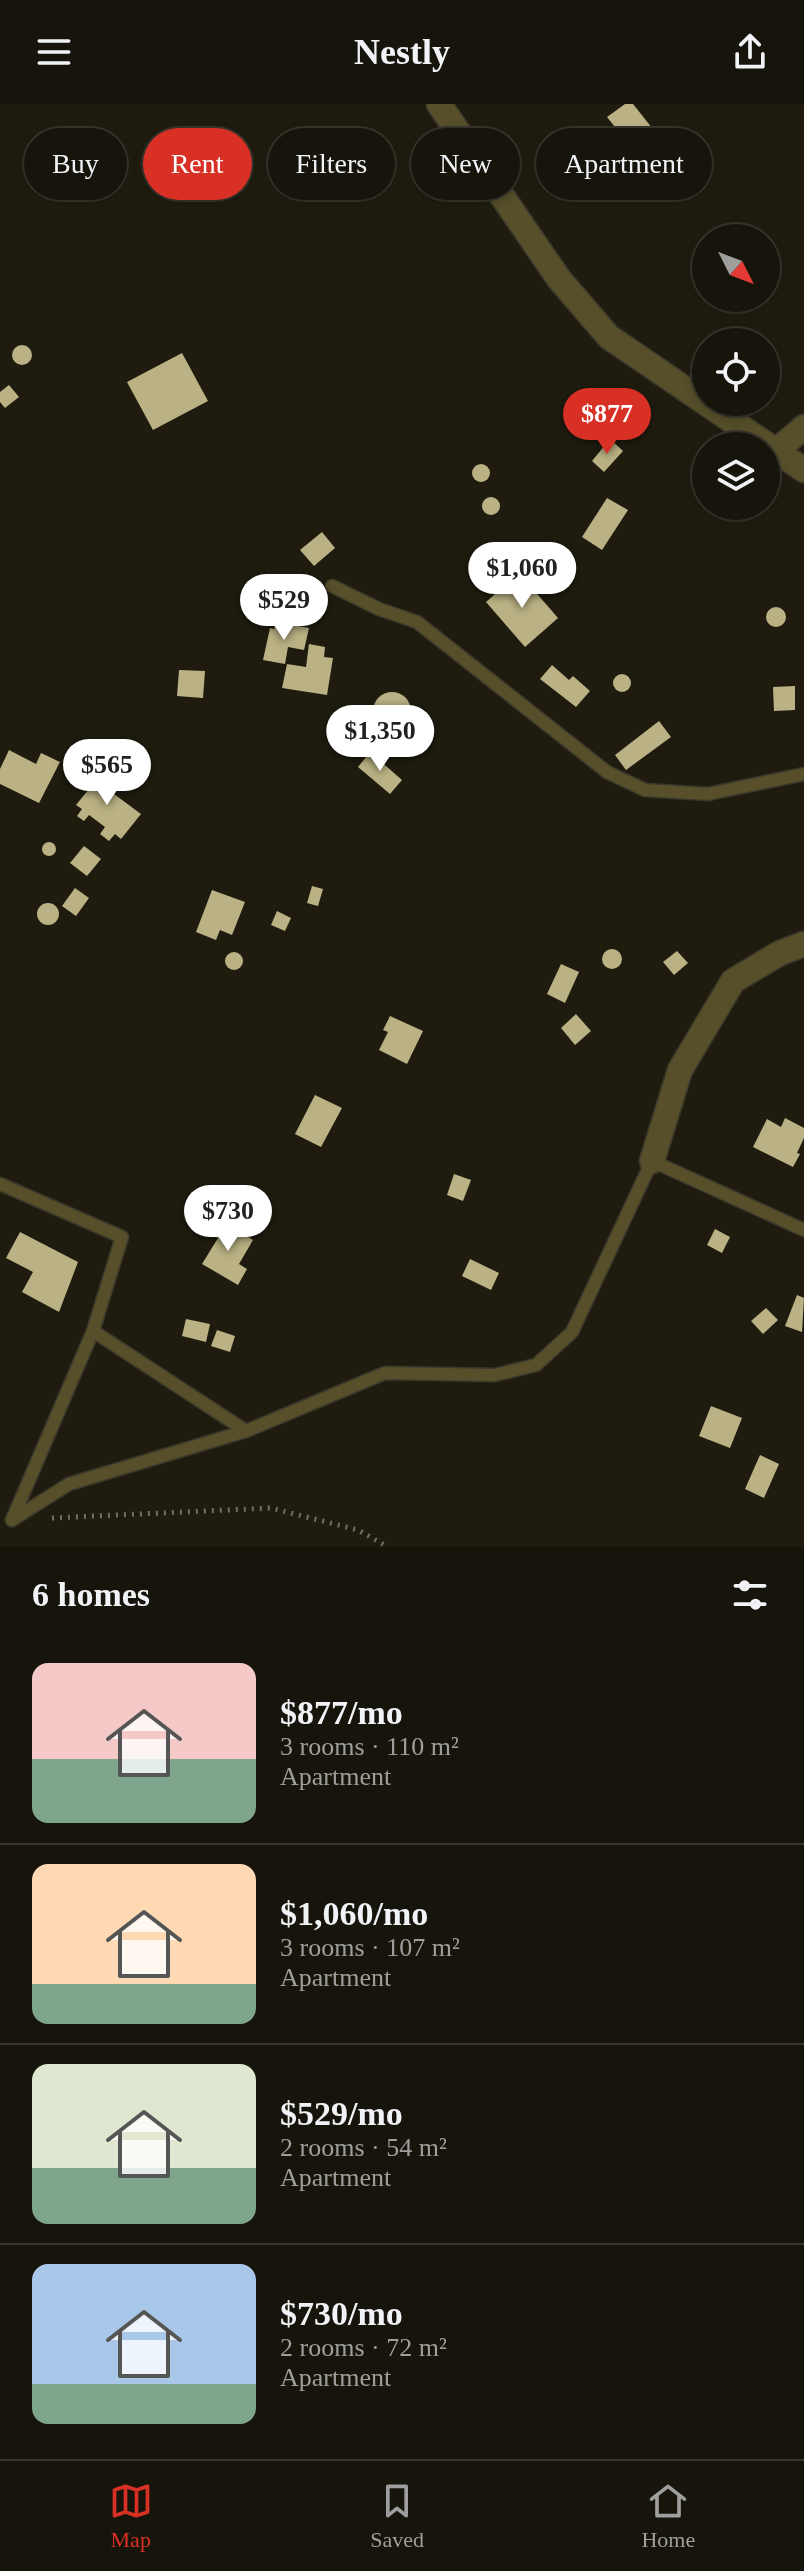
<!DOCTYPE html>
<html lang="en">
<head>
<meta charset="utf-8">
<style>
	body { margin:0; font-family:"Times New Roman",serif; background:#242219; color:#f1f3f6; height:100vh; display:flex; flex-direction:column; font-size:30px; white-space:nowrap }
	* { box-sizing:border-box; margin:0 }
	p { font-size:26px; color:#9e9f9d }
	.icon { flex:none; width:44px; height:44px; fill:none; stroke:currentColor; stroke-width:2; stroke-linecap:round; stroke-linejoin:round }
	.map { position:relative; height:1443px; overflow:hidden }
	.details { display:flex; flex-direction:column; background:#17150b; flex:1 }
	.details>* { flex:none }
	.guide { position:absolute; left:24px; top:24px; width:756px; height:72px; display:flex; gap:16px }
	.needle { width:52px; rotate:132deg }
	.fabs { position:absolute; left:692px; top:120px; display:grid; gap:16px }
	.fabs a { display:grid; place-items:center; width:88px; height:88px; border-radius:50%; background:#17150b; box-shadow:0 4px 12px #0003,0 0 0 2px #36342c; font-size:40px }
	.price { position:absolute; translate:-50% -68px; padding:0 18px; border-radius:28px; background:#fff; color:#222; font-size:26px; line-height:52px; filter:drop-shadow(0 2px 4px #0008) }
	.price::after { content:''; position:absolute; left:50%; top:48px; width:24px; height:18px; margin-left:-12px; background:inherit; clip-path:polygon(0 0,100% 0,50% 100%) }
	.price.selected { background:#d93025; color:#fff }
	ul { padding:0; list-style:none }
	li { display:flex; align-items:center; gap:24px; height:200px; padding:0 32px }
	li+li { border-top:2px solid #36342c }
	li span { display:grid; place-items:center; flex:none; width:224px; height:160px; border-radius:16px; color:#555 }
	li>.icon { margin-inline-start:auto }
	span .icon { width:96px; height:96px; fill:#fffc; stroke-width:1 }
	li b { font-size:34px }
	h2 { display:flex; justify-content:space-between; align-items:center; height:96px; padding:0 32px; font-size:34px }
	.pill { padding:0 28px; border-radius:36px; background:#17150b; box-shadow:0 4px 12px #0003,0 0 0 2px #36342c; font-size:28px; line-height:72px }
	.pill.selected { background:#d93025; color:#fff }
	header { display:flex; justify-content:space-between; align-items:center; height:104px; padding:0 32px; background:#17150b; font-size:36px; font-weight:700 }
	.menu { display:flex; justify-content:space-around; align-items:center; height:112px; border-top:2px solid #36342c; background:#17150b; font-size:22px; color:#9e9f9d }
	.menu a { display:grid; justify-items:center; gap:4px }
	.menu .selected { color:#d93025 }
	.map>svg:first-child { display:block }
	.building { fill:#bab284 }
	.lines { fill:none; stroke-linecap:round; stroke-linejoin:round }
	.lane-casing { stroke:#3b382c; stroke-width:15 }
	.street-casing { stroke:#3b382c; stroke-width:27 }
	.path { stroke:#716f64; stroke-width:5; stroke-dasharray:2 6; stroke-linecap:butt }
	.lane { stroke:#564f2a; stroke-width:12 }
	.street { stroke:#564f2a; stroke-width:24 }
</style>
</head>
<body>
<header><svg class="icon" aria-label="menu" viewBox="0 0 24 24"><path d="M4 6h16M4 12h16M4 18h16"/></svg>Nestly<svg class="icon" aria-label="share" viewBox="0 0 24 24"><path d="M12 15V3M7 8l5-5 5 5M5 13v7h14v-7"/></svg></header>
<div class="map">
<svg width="804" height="1443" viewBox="0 0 804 1443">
	<rect width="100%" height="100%" fill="#1f1c0f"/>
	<g class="building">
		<path d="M625,0H633L664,39L641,56L607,13Z"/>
		<circle cx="22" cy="251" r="10"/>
		<path d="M182,249L208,297L153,326L127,278Z"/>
		<path d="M9,281L19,293L5,304L0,298V288Z"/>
		<path d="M610,335L623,347L604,368L592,357Z"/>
		<circle cx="481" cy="369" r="9"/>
		<circle cx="491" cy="402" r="9"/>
		<path d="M607,394L628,406L602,446L582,433Z"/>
		<path d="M322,428L335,444L314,462L300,446Z"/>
		<path d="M519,469L558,514L525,543L486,498Z"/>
		<circle cx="776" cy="513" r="10"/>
		<path d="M276,518L309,524L304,546L288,543L285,560L263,556L270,524L274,525Z"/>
		<path d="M309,540L325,543L324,553L333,554L327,591L282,584L287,560L306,563Z"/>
		<path d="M552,561L569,576L573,572L590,587L576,603L540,575Z"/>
		<path d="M179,566L205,567L203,594L177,592Z"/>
		<circle cx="622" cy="579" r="9"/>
		<path d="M795,582V606L774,607L773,583Z"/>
		<circle cx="392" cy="607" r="19"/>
		<path d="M659,617L671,633L626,666L615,651Z"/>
		<path d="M9,646L36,660L41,649L60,658L39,699L0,680V665Z"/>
		<path d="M370,648L402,676L390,690L358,663Z"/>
		<path d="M100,667L114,677L111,681L117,686L114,690L141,710L121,735L115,730L109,737L100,730L105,723L89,711L84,717L77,712L82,705L76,701L89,685L83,681L93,668L97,671Z"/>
		<circle cx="49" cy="745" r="7"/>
		<path d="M84,742L101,755L87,772L70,759Z"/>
		<path d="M312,782L323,785L318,802L307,799Z"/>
		<path d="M75,784L89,794L76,812L62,802Z"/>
		<path d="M212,786L245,798L232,831L220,826L216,836L196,828Z"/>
		<circle cx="48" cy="810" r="11"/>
		<path d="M277,807L291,814L285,827L271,821Z"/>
		<circle cx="612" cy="855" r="10"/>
		<path d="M677,847L688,859L674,871L663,858Z"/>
		<circle cx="234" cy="857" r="9"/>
		<path d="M561,860L579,868L565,899L547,890Z"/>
		<path d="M576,910L591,927L575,941L561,924Z"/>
		<path d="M390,912L423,927L407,960L379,946L388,928L383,926Z"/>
		<path d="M315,991L342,1004L321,1043L295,1030Z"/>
		<path d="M785,1014L804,1024V1034L797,1049L800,1050L793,1063L753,1043L767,1015L781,1023Z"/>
		<path d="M454,1070L471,1076L463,1097L447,1091Z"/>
		<path d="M222,1117L253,1136L239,1160L247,1165L238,1181L202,1160L218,1134L213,1131Z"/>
		<path d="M715,1125L730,1133L722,1149L707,1141Z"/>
		<path d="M20,1128L78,1158L59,1208L22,1188L33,1168L6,1154Z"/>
		<path d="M470,1155L499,1169L491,1186L462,1172Z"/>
		<path d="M797,1191L804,1194L802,1228L785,1222Z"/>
		<path d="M766,1204L778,1216L763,1230L751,1217Z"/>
		<path d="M186,1215L210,1220L206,1238L182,1232Z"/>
		<path d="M217,1226L235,1232L230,1248L211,1242Z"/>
		<path d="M711,1302L742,1314L730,1344L699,1332Z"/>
		<path d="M760,1351L779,1360L764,1394L745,1385Z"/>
	</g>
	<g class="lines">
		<g class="lane-casing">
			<g id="lane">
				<path d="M332,482L379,505L417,518L607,668L645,686L708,690L804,670"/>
				<path d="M0,1080L122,1133L93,1227L12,1416"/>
				<path d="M93,1227L246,1327"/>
				<path d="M12,1416L69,1380L246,1327L385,1269L495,1271L536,1261L572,1228L652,1057L804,1126"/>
			</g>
		</g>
		<g class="street-casing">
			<g id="street">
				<path d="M439,0L559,175L609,233L804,366"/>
				<path d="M776,347L804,323"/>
				<path d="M652,1057L680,966L733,877L780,849L804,840"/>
			</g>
		</g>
		<path class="path" d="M52,1414L271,1404L358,1426L388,1443"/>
		<use href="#lane" class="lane"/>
		<use href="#street" class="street"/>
	</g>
</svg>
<div class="fabs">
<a><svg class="needle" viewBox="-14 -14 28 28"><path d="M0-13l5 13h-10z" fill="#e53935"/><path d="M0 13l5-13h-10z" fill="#9e9f9d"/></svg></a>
<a><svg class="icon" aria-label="locate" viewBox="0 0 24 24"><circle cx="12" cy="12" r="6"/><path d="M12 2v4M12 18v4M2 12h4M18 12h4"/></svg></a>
<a><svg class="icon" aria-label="layers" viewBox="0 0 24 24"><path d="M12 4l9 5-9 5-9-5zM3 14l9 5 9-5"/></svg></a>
</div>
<b class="price selected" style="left:607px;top:352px">$877</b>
<b class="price" style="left:522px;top:506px">$1,060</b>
<b class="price" style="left:284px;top:538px">$529</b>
<b class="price" style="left:380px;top:669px">$1,350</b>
<b class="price" style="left:107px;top:703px">$565</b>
<b class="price" style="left:228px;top:1149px">$730</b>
<div class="guide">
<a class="pill">Buy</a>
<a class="pill selected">Rent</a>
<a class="pill">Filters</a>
<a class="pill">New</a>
<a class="pill">Apartment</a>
</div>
</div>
<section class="details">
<h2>6 homes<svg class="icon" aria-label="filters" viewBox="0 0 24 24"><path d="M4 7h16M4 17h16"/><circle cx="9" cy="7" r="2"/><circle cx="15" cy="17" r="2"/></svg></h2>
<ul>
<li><span style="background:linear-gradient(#f6c9c9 60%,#7fa58c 0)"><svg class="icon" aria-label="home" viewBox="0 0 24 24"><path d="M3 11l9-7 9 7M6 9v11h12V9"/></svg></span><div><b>$877/mo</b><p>3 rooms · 110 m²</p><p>Apartment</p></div></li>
<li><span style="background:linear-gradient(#ffd9b3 75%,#7fa58c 0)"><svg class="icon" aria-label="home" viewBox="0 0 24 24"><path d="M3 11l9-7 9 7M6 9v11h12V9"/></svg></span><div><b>$1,060/mo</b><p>3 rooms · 107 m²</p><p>Apartment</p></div></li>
<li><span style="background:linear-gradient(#dfe7d0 65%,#7fa58c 0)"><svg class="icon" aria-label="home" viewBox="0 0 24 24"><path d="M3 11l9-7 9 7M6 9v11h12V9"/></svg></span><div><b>$529/mo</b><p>2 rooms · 54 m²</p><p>Apartment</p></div></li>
<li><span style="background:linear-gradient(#a9c7e8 75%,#7fa58c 0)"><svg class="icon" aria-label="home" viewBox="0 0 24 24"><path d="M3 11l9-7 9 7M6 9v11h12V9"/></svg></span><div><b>$730/mo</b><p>2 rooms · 72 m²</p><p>Apartment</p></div></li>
</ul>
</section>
<nav class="menu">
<a class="selected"><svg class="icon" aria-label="map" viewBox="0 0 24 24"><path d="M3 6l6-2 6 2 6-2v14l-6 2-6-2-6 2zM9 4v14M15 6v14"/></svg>Map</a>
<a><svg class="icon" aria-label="saved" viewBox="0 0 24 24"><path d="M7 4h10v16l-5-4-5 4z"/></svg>Saved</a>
<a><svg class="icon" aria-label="home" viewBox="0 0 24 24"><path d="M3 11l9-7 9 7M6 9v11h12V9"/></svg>Home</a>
</nav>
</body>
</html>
